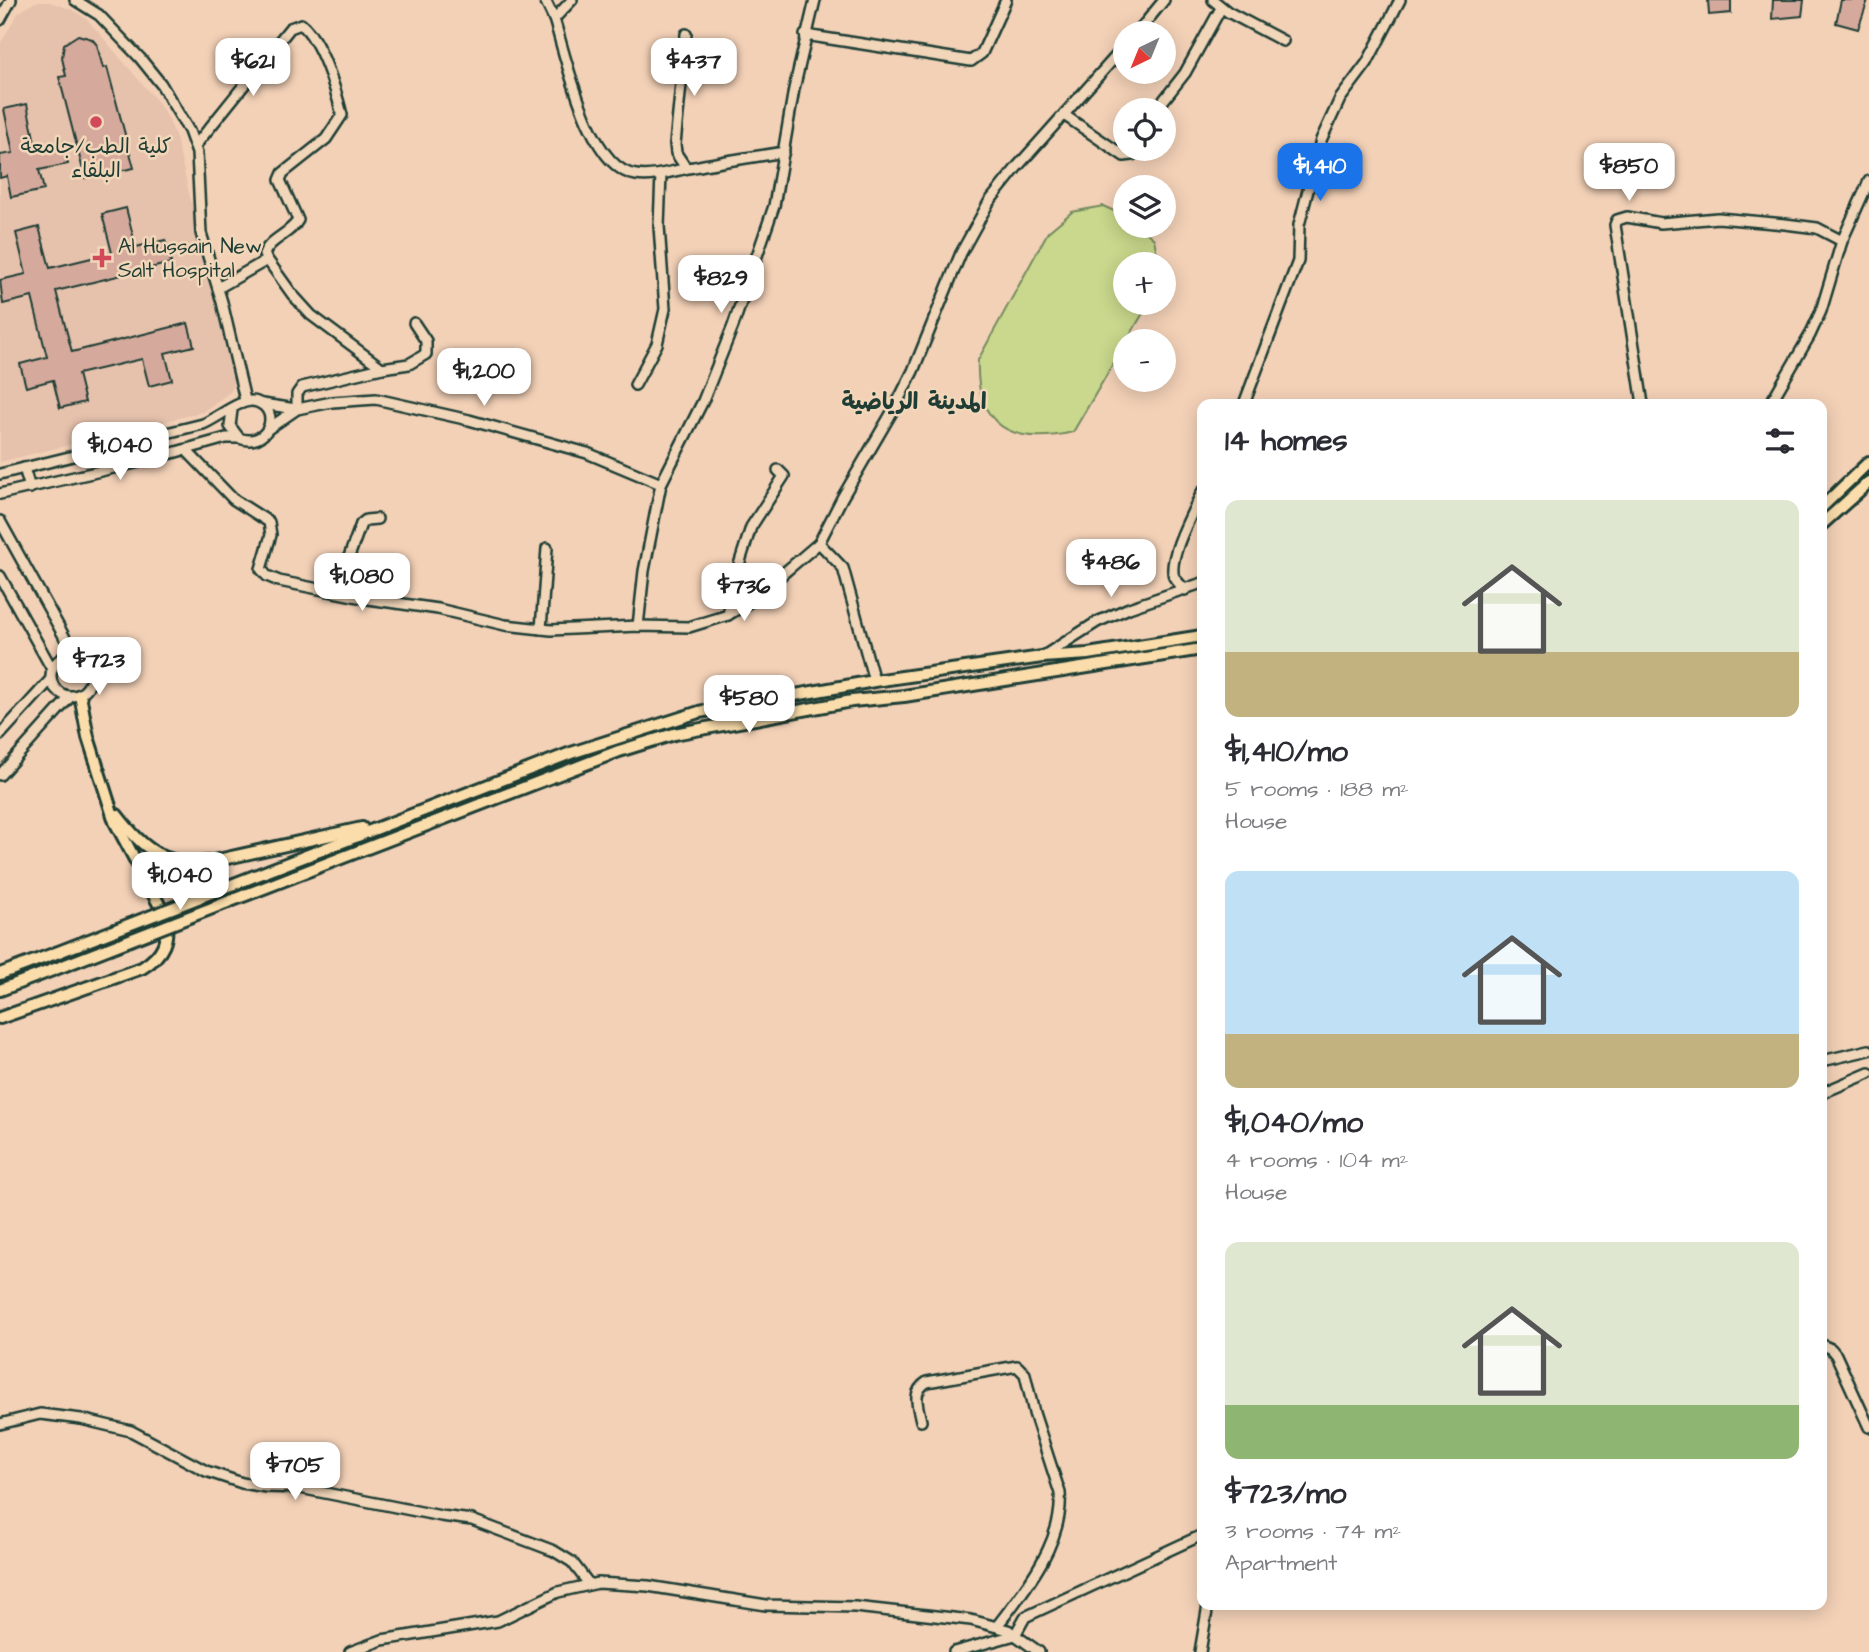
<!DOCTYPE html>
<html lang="en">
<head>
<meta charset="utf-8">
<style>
	body { margin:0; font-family:"Architects Daughter","Playpen Sans Arabic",sans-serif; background:#f2f2f3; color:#2b2b33; height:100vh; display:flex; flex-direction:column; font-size:26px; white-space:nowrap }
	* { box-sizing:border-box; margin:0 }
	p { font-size:23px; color:#7c7c81 }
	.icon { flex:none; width:38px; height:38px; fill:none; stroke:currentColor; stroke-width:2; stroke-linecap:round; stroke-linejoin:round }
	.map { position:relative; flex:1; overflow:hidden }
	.details { position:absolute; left:1197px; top:399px; width:630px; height:1211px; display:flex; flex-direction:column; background:#fff; border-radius:14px; box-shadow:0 4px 18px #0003 }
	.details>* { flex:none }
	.needle { width:46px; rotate:223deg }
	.controls { position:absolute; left:1113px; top:21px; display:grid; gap:14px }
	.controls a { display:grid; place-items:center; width:63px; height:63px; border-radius:50%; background:#fff; box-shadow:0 4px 18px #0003; font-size:35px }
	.price { position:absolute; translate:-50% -60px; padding:0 16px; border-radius:14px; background:#fff; color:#222; font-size:23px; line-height:46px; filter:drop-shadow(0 2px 4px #0008) }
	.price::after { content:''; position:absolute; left:50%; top:42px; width:21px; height:16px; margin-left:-10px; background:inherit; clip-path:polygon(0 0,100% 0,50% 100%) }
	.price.on { background:#1a73e8; color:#fff }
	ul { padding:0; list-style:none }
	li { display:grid; align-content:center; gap:14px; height:371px; padding:0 28px }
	li span { display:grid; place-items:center; height:217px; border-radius:14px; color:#555 }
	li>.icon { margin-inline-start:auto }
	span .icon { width:126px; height:126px; fill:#fffc; stroke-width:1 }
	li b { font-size:30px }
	h2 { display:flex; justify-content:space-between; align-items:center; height:84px; padding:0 28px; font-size:30px }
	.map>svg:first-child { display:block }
	.built { fill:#e6c2ad }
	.green { fill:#c9d88c; stroke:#748a60; stroke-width:2 }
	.building { fill:#d5aa9c; stroke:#1f3d34; stroke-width:2 }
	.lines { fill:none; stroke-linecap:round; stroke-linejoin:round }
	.minor-casing { stroke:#1f3d34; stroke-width:14 }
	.major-casing { stroke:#1f3d34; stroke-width:16 }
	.minor { stroke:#f2d6b9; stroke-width:9 }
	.major { stroke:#fbddab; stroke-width:10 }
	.major-bridge-casing { stroke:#1f3d34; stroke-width:16; stroke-linecap:butt }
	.major-bridge { stroke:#fbddab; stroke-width:10 }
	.poi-dot { fill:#d1495b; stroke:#f2d6b9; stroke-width:2.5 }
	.labels { text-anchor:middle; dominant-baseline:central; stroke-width:5; stroke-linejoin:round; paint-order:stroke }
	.poi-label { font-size:21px; fill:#1f3d34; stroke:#f2d6b9 }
	.neighbourhood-label { font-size:23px; font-weight:bold; fill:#1f3d34; stroke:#f2d6b9 }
</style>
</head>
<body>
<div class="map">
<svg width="1869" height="1652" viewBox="0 0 1869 1652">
	<rect width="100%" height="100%" fill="#f3d1b7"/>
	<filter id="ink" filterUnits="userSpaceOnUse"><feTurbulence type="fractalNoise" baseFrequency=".0143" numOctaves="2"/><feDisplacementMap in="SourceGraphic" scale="14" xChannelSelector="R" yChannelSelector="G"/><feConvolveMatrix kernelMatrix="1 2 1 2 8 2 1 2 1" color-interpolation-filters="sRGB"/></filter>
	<g filter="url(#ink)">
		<path class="built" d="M35,2H50L73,10L88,20L157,101L168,118L176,138L234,379L233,387L230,392L203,412L0,462V44L18,13Z"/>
		<path class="green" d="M1103,206L1125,216V226H1139L1154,239L1159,264H1125V303H1149L1073,432C1013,446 975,427 978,360L1048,232L1072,212Z"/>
		<g class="building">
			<path d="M1708,0H1731V13L1709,15Z"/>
			<path d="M1773,0H1804L1802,16L1772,19Z"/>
			<path d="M1841,0H1868L1858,29L1836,23Z"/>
			<path d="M78,35L92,39L97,45L103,68L107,67L134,168L85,178L59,77L66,76L62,58L64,44Z"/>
			<path d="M27,104L36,148L63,142L68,164L39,170L44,190L11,197L7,176L0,178V155L13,153L4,109Z"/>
			<path d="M126,208L136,247L165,240L171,263L56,291L72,352L188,323L194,346L165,353L172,380L149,386L142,359L78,374L85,402L60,408L53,380L26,387L20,364L47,357L32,297L3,304L0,280L26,274L16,233L39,227L50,268L112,253L102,214Z"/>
		</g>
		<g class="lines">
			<g class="minor-casing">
				<g id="minor">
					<path d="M75,0L99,15L140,58L161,84L189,131L197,153L201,233L222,302L245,400"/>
					<path d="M545,0L554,19L572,0"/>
					<path d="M1213,0L1228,12L1283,41"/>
					<path d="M554,19C566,57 589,169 636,175C655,178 675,170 694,167C724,161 754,157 784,152"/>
					<path d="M0,20L11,0"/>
					<path d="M1137,33L1164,0"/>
					<path d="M805,35L971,61L982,53L1006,0"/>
					<path d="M1156,110L1185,73L1221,8"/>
					<path d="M1064,115L1124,156L1132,155L1137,149"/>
					<path d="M195,146L290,28L301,24C321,40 336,90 342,115L326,139L283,173L280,180L298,220C291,234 267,240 264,255L292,294L311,315L382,368L302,387L297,394V409"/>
					<path d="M686,168L676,153L675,144L686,34"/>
					<path d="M218,288L267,260"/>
					<path d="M382,368L409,364L426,354V341L414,323"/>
					<path d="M635,385L657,344L665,309L659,226L661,174"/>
					<path d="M262,404L296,409"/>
					<path d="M1244,404L1298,261L1299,225L1321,140L1340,99L1367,63L1400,0"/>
					<path d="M1643,404L1615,225L1617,220L1627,217L1661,223L1718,218L1785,224L1817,228L1842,241"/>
					<path d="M1770,404L1810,335L1821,311L1842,241L1869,181"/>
					<path d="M268,429L297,409L332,402L376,399L469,420L587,453L661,484"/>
					<path d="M186,450L233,499L269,522L271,535L261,569L267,576L279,581L368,599L438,609L505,625L551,630L638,626L689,627L728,615L751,601L819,543L842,498L895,407L913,371L961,253L989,202L1017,167L1125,46"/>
					<path d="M24,468L30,488"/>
					<path d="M0,474L203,424C218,418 243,396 257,402C282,411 268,449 239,438L230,426L232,410"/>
					<path d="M0,494L144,461L226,438H239"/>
					<path d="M0,521L75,656"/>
					<path d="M819,543L843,568L874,681"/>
					<path d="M0,576L52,669"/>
					<path d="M1185,590C1182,586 1176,581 1174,577C1167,558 1194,510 1202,492"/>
					<path d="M336,592L361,524L366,520L377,519"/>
					<path d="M728,615L737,571L751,527L784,476L778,470"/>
					<path d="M638,626L644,571L661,484L703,401L733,326L774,206L794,89L815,0"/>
					<path d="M541,629L547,548"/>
					<circle cx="71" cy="676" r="20"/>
					<path d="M1042,657L1097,622L1129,608L1202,583"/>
					<path d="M0,735L51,679"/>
					<path d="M0,775L70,697"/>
					<path d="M1822,1061L1869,1050"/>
					<path d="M1822,1093L1869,1073"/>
					<path d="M1822,1345L1831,1349L1836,1355L1869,1427"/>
					<path d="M921,1421C918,1406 911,1392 927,1382L1017,1366L1025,1374L1034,1413L1060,1493C1064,1542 1025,1590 997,1626"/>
					<path d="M0,1424L40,1414L81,1419L131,1431L206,1471L242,1483L266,1487L300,1488L441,1516L472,1520L554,1551L572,1562L589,1584"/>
					<path d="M350,1652L382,1640L498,1621L558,1592L598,1583L648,1586L766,1605L855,1607L971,1620L1008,1630L1039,1652"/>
					<path d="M954,1652L1015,1635L1025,1617L1202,1535"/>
					<path d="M1200,1652L1208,1605"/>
				</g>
			</g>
			<g class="major-casing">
				<g id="major">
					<path d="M1822,507L1869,462"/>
					<path d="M1822,524L1869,482"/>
					<path d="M117,815C142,848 166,868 209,862L362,828"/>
					<path d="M306,856L571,753L699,712L874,681L1042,657L1088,654L1202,636"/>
					<path d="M310,870L619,751L674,734L852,701L904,696L1202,649"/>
					<path d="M0,974L56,953"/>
					<path d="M0,990L63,966"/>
					<path d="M0,1018L142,968C163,955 171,939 164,914L115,822L88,737L80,695"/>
				</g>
			</g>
			<use href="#minor" class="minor"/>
			<use href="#major" class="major"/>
			<g class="major-bridge-casing">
				<g id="major-bridge">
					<path d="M56,953L306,856"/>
					<path d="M63,966L310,870"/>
				</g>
			</g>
			<use href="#major-bridge" class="major-bridge"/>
		</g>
	</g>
	<g class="poi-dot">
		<circle cx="96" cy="122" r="7"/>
		<path d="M98.5 247.5h7v7h7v7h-7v7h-7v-7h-7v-7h7z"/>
	</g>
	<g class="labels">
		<g class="poi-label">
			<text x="96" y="146">كلية الطب/جامعة<tspan x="96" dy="24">البلقاء</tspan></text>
			<text x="118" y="246" text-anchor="start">Al Hussain New<tspan x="118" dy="24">Salt Hospital</tspan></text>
		</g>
		<g class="neighbourhood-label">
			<text x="914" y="402">المدينة الرياضية</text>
		</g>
	</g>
</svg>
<div class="controls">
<a><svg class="needle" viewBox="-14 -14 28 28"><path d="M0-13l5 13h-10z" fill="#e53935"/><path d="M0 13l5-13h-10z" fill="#7c7c81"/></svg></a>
<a><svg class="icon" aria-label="locate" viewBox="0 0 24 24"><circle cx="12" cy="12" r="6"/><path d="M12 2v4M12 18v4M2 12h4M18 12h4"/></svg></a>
<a><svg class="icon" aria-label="layers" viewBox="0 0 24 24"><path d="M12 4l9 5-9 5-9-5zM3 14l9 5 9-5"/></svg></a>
<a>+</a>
<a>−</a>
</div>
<b class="price" style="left:253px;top:98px">$621</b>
<b class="price" style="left:694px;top:98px">$437</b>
<b class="price on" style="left:1320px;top:203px">$1,410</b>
<b class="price" style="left:1629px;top:203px">$850</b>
<b class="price" style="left:721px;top:315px">$829</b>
<b class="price" style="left:484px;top:408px">$1,200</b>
<b class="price" style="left:120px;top:482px">$1,040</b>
<b class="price" style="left:1111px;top:599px">$486</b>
<b class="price" style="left:362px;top:613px">$1,080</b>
<b class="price" style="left:744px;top:623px">$736</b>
<b class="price" style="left:99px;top:697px">$723</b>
<b class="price" style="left:749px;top:735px">$580</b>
<b class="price" style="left:180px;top:912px">$1,040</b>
<b class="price" style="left:295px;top:1502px">$705</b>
<section class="details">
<h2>14 homes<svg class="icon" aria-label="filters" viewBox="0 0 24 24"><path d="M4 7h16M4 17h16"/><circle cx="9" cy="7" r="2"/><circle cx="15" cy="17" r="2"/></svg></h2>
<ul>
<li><span style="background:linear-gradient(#dfe7d0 70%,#c2b280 0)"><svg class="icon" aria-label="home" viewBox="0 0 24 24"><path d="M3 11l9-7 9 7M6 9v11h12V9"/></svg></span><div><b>$1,410/mo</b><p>5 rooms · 188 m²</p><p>House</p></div></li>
<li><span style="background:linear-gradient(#bfe0f5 75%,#c2b280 0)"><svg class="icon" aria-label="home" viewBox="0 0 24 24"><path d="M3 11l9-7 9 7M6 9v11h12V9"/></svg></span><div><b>$1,040/mo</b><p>4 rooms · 104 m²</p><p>House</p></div></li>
<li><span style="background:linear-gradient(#dfe7d0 75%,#8fb573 0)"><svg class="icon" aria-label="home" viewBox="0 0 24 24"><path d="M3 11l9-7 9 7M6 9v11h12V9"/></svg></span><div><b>$723/mo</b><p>3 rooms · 74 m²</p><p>Apartment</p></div></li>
</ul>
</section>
</div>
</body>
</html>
